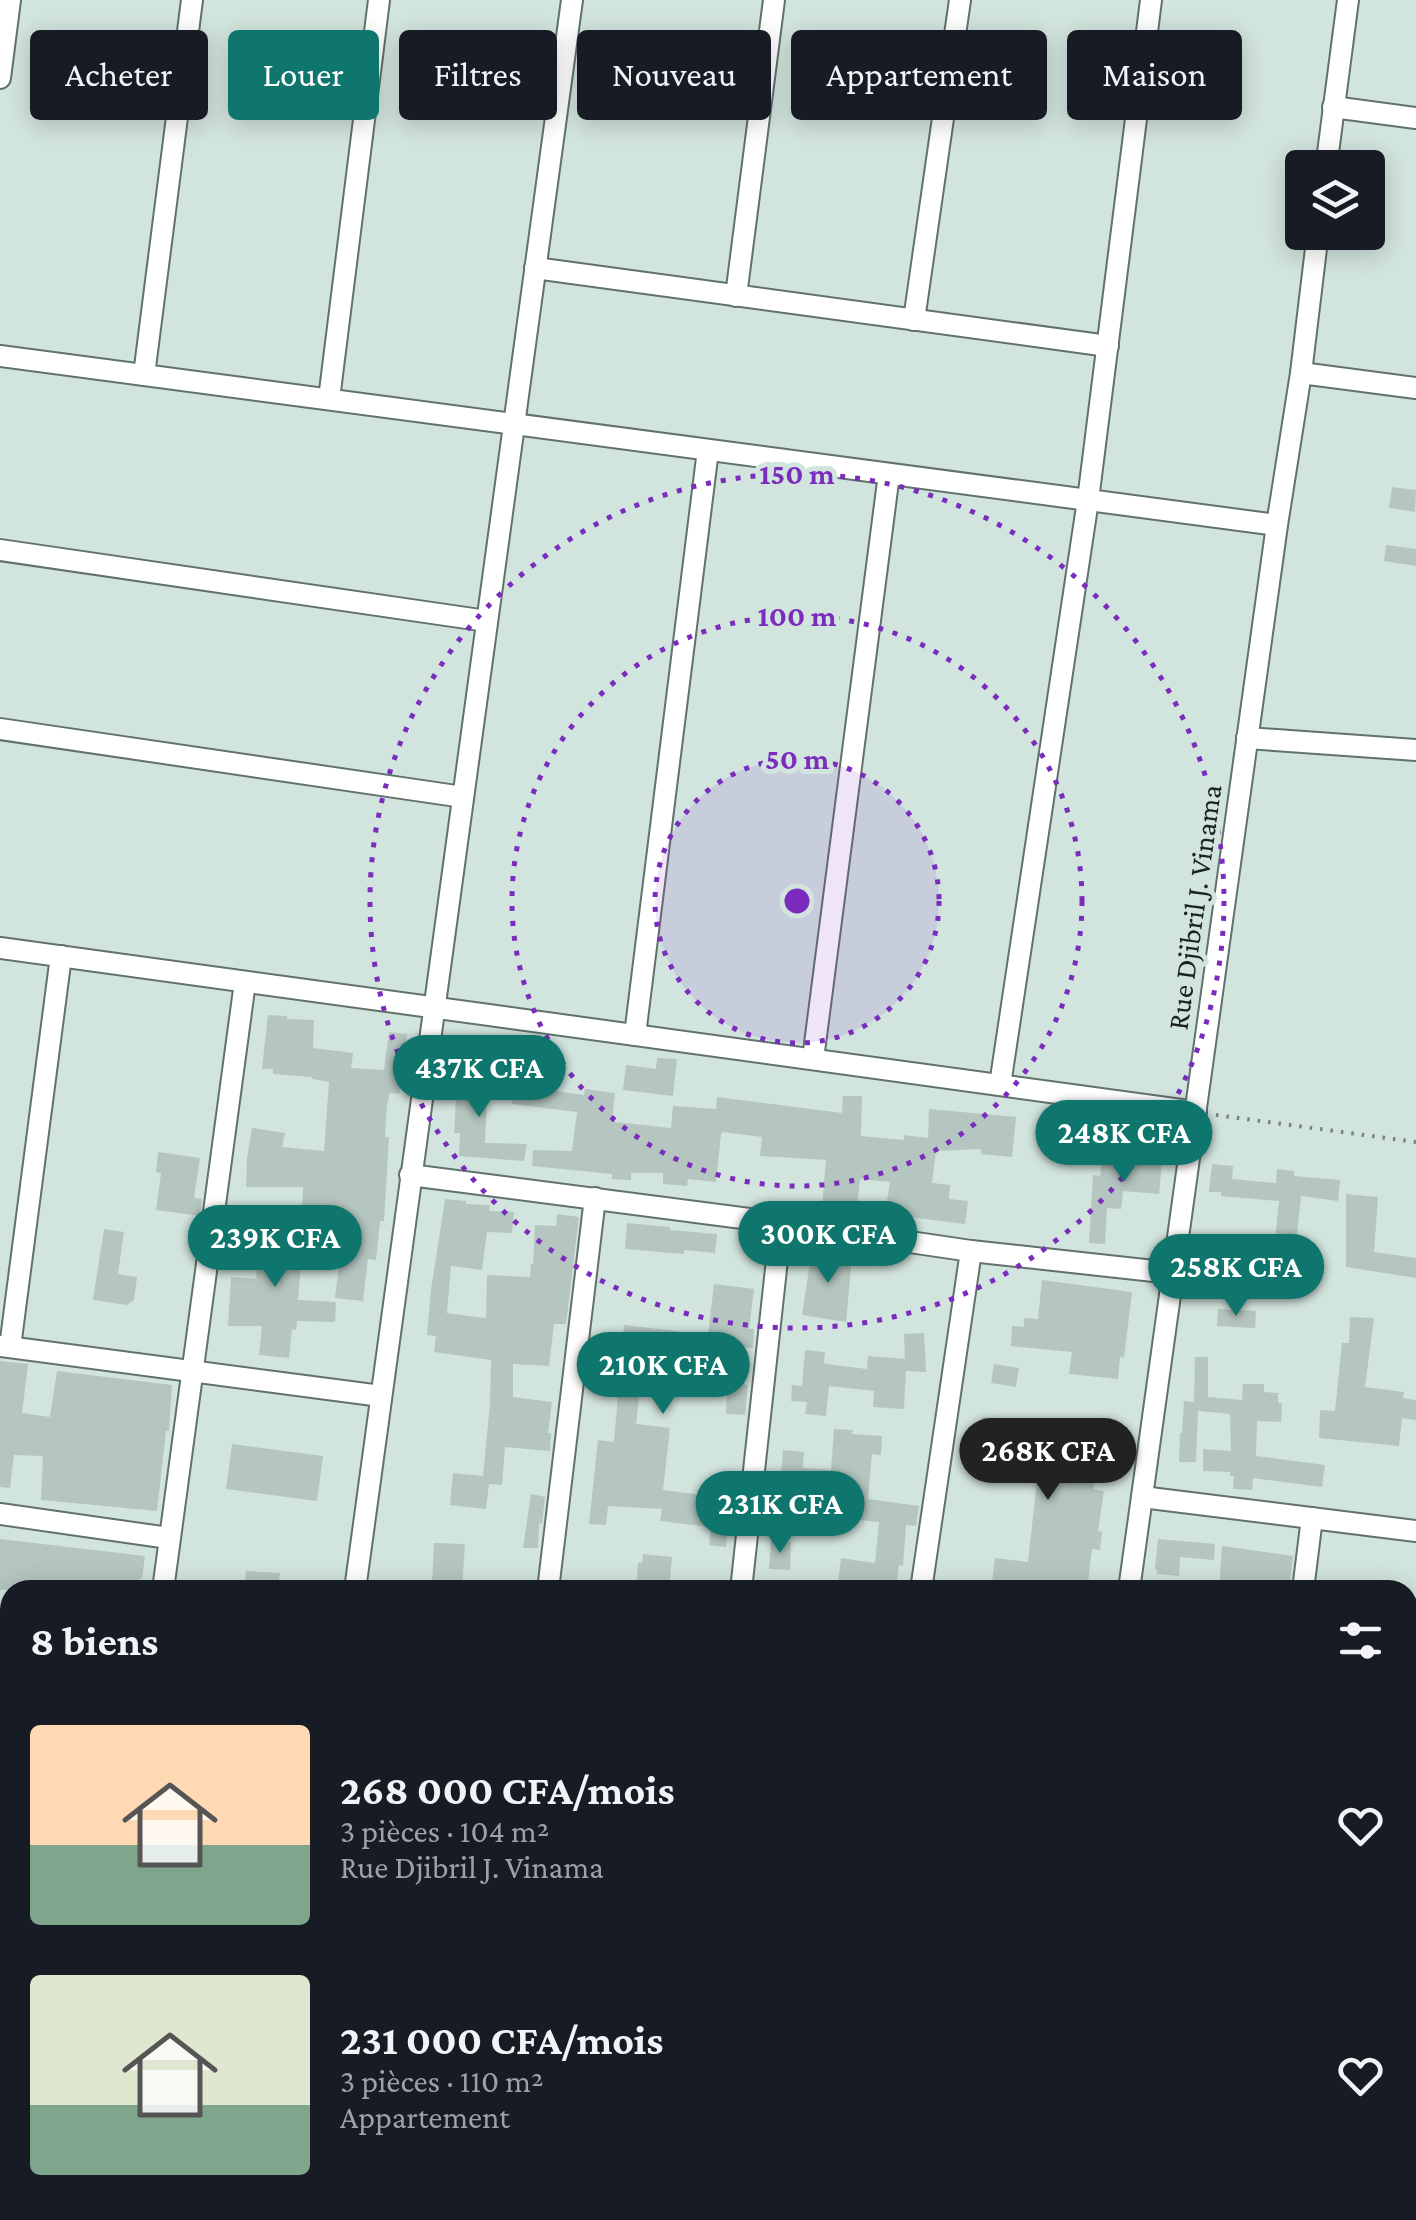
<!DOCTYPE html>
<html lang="fr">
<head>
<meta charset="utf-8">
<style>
	body { margin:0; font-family:"Crimson Pro",serif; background:#242831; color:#f1f3f6; height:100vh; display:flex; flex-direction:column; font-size:38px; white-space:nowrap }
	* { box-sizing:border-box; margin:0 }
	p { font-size:32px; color:#9ea1a6 }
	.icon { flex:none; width:55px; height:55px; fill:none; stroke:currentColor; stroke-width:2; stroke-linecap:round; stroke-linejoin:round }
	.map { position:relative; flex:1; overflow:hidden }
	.details { position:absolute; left:0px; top:1580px; width:1418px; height:640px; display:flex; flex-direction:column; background:#171b24; border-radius:30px 30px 0 0; box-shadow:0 5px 25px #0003 }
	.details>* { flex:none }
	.top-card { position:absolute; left:30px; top:30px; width:1358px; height:90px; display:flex; gap:20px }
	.buttons { position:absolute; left:1285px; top:150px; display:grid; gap:20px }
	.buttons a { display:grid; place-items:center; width:100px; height:100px; border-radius:10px; background:#171b24; box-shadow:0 5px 25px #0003; font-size:50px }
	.price { position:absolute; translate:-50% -85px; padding:0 22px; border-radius:35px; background:#0f766e; color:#fff; font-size:32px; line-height:65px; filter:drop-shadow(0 2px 5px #0008) }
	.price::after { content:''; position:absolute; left:50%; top:60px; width:30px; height:22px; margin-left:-15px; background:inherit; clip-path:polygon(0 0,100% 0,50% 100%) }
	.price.active { background:#222; color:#fff }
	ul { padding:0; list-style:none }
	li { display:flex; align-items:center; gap:30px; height:250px; padding:0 30px }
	li span { display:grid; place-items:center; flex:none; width:280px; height:200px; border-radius:10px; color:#555 }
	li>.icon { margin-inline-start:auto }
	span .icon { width:120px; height:120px; fill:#fffc; stroke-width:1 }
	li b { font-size:42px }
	h2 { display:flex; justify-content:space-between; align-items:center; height:120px; padding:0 30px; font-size:42px }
	.pill { padding:0 35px; border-radius:10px; background:#171b24; box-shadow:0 5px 25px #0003; font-size:35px; line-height:90px }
	.pill.active { background:#0f766e; color:#fff }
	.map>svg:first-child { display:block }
	.building { fill:#b5c6c0 }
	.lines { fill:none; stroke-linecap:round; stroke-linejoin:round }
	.minor-casing { stroke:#61716b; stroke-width:24 }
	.path { stroke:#76827e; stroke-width:4; stroke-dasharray:2.5 8; stroke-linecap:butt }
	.minor { stroke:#fff; stroke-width:20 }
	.ring { fill:none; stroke:#7b2cbf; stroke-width:5; stroke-dasharray:5 10 }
	.labels { text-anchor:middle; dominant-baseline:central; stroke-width:10; stroke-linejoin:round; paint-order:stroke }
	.street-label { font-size:30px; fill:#1c2220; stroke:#d2e4de }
	.centre { fill:#7b2cbf; stroke:#d2e4de; stroke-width:5 }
	.ring-label { font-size:30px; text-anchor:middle; font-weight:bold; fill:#7b2cbf; stroke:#d2e4de; stroke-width:10; stroke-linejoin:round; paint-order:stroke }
</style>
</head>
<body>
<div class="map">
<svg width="1416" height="2220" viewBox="0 0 1416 2220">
	<rect width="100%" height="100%" fill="#d2e4de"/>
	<g class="building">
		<path d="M1392,487L1416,490L1415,512L1389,508Z"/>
		<path d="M1386,545L1416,549V566L1384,561Z"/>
		<path d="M268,1015L287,1016V1019L314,1020L313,1048L353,1053L351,1068L384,1070L389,1032L407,1034L399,1094L390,1093L387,1105L385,1137H389L384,1221H380L376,1260L368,1259L363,1301L335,1298L345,1214L302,1210L303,1187H246L247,1159L252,1128L285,1133L282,1147L324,1151L329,1082L312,1079V1077L273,1074V1069H262Z"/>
		<path d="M657,1058L677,1059L673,1096L623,1090L626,1065L656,1069Z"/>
		<path d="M463,1064H486L485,1100H487L485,1143L527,1144L524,1161L459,1156L460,1133H454L456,1099H462Z"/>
		<path d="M515,1085L584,1095L585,1089L615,1093L612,1120L615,1122L671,1128L673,1106L716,1109L717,1097L842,1113L843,1096H862L861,1136L904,1140V1135L928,1138L929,1109L1016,1117L1012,1157L981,1154V1149L936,1151L932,1183L950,1185L949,1199L968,1201L965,1224L885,1214L890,1182L860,1179L857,1210L822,1206L826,1160L760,1156L762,1137L723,1132L721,1134L716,1182L688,1179L687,1186L663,1184V1173H631V1180L612,1179V1174L532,1166L533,1150L572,1151L577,1112L512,1104Z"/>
		<path d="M1144,1137L1164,1139L1159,1194L1123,1191L1121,1209L1107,1208L1105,1244L1089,1243L1093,1175L1100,1176L1102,1160L1142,1163Z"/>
		<path d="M158,1152L200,1158L194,1198L202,1199L200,1216L156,1210L161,1173L156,1172Z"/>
		<path d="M1212,1164L1233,1166L1232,1179L1276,1183L1277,1169L1294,1171V1176L1340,1180L1338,1201L1301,1196L1294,1262L1273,1260L1279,1201L1221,1196V1192H1209Z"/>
		<path d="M1346,1194L1378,1197L1374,1252L1416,1258V1278L1346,1267Z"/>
		<path d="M445,1199L466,1201V1204L490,1205L489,1211L514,1212L512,1233L487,1232L482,1270L451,1266L447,1313L453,1314L486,1318L487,1275L530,1277L531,1264H533L535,1225L556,1226L557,1214L579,1217L566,1324H554L549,1366L513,1364V1397L552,1402L548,1433H551L550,1451L505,1447L502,1485L489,1484L486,1509L450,1505L453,1473L483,1476L490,1403L491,1360L434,1352L436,1336L427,1335L431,1290Z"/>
		<path d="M240,1222L267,1226V1230L308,1233L306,1265H301L298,1300L336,1302L335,1322L297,1321L296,1330L292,1329L289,1358L259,1355L262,1326H228L231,1277L256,1279L259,1245L237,1243Z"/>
		<path d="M627,1223L670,1227V1230L717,1234L715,1253L684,1250V1254L625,1249Z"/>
		<path d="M104,1229L124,1232L118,1274L137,1277L134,1300L127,1305L93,1300Z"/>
		<path d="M812,1250L852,1257L846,1322L802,1315Z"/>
		<path d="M1236,1258L1282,1261L1281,1279L1235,1275Z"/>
		<path d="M1042,1280L1132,1292L1124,1358L1120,1357L1118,1379L1069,1374L1072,1352L1011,1346L1012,1326L1024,1327V1318L1038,1319Z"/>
		<path d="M714,1284L754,1289L749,1329H754L753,1348L708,1346L707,1367L677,1364L676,1377L646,1376L645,1392L640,1391L636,1424L670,1428L663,1490L719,1497L716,1521L728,1522L726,1547L709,1545L711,1527L660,1521L662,1509L608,1506L606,1525L589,1524L598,1440L614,1442L624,1325L708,1335Z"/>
		<path d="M1218,1309L1256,1311L1255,1328L1217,1326Z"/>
		<path d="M1350,1317L1374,1318L1365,1387L1404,1392L1403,1398L1416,1400V1420L1402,1418L1399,1446L1319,1438L1320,1410L1335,1411L1342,1343H1349Z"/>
		<path d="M924,1333L926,1372L906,1371L904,1409L873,1407L874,1391L829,1386L826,1416L805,1414L807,1402L791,1401L792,1385L802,1386L805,1350L825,1352L824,1363L826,1364L867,1369L868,1356L905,1359L904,1334Z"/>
		<path d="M1195,1357H1208V1397L1242,1400L1243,1384H1264V1392L1278,1393V1403H1282L1281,1422L1257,1421L1256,1456L1325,1465L1322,1487L1253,1478L1252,1490L1233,1489L1234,1476H1230V1472L1203,1471V1449L1231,1451L1230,1414L1198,1411L1196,1462H1179L1180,1433H1182L1184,1401L1194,1402Z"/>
		<path d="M0,1361L28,1364L22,1413L50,1417L57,1371L172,1385L169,1431H166L157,1511L41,1500L43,1456L14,1455L10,1488L0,1487Z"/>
		<path d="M994,1364L1019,1368L1016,1387L991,1383Z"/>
		<path d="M727,1382L748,1385L745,1415L726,1414Z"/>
		<path d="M982,1417L1010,1420L1009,1432L1055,1434L1056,1428L1100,1433L1093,1489L1104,1491L1098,1531L1102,1532L1100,1550L1092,1549L1087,1590L1045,1584L1044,1590H991L995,1558L1028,1562L1038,1471L1001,1472V1470L969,1467L970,1447L978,1448Z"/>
		<path d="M834,1429L853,1430L852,1434L882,1436L881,1455L872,1454L868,1499L919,1506L916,1526L906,1525L903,1566L899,1565L896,1590H837L841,1558L875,1563L879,1522L850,1519L852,1506L779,1501L783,1450L804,1452L803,1468L831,1470Z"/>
		<path d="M232,1444L323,1456L317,1501L226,1489Z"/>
		<path d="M531,1494L545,1497L542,1524L539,1523L538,1548H523Z"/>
		<path d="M0,1539L145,1556L142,1579H139L138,1590H0Z"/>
		<path d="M1158,1539L1215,1544L1214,1560L1180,1557L1179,1576L1157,1574V1570L1155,1569Z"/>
		<path d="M771,1541L791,1542L790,1570L769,1569Z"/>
		<path d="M434,1543L465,1544L462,1590H437L438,1584H432Z"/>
		<path d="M1222,1546L1293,1556L1289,1590H1219Z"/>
		<path d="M643,1554L672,1557L669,1590H636L638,1563H642Z"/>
		<path d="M246,1571L280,1573L278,1590H244Z"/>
	</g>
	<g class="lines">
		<g class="minor-casing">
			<g id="minor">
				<path d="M0,78L10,0"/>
				<path d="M1333,107L1416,118"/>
				<path d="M1326,168L1348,0"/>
				<path d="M535,268L1108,346"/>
				<path d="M736,296L774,0"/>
				<path d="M914,320L960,0"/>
				<path d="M0,356L1277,525"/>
				<path d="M1301,373L1416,388"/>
				<path d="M144,375L192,0"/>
				<path d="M329,399L379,0"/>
				<path d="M0,550L487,621"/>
				<path d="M0,729L463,797"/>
				<path d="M1247,738L1416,750"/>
				<path d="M0,948L1196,1112"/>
				<path d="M635,1035L708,450"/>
				<path d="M813,1059L889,474"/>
				<path d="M1000,1085L1088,500L1151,0"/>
				<path d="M410,1175L781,1223L971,1251L1172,1273"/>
				<path d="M0,1346L381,1396"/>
				<path d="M10,1347L61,956"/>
				<path d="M1142,1497L1416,1531"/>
				<path d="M0,1514L169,1538"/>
				<path d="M163,1590L245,982"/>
				<path d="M355,1590L572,0"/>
				<path d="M548,1590L595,1198"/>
				<path d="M741,1590L781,1223"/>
				<path d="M921,1590L971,1251"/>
				<path d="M1129,1590L1277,525L1301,373L1318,232"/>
				<path d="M1303,1590L1312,1518"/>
				<path d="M0,1697L10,1698"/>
				<path d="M1408,1892L1416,1893"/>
				<path d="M0,1993L10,1994"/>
				<path d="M80,2220L81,2210"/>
				<path d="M268,2220L270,2210"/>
				<path d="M468,2220L469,2210"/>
				<path d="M651,2220L652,2210"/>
				<path d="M832,2220L833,2210"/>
				<path d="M1040,2220L1042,2210"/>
			</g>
		</g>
		<path class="path" d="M1216,1115L1416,1142"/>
		<use href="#minor" class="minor"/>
	</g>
	<circle cx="797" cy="901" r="142" fill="#7b2cbf" fill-opacity=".12"/>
	<g class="ring">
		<circle cx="797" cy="901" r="142"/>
		<circle cx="797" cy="901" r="285"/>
		<circle cx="797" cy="901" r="427"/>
	</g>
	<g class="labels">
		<g class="street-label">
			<text transform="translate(1194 907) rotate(-82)">Rue Djibril J. Vinama</text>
		</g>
	</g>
	<circle cx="797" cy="901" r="15" class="centre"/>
	<g class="ring-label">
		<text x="797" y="484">150 m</text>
		<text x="797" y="626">100 m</text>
		<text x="797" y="769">50 m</text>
	</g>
</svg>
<div class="buttons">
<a><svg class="icon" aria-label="layers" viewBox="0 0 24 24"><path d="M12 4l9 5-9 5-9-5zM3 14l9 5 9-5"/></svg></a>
</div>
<b class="price" style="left:479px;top:1120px">437K CFA</b>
<b class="price" style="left:1124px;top:1185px">248K CFA</b>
<b class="price" style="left:828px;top:1286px">300K CFA</b>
<b class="price" style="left:275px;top:1290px">239K CFA</b>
<b class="price" style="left:1236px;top:1319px">258K CFA</b>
<b class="price" style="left:663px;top:1417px">210K CFA</b>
<b class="price active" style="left:1048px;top:1503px">268K CFA</b>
<b class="price" style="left:780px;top:1556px">231K CFA</b>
<div class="top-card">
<a class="pill">Acheter</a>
<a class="pill active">Louer</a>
<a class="pill">Filtres</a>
<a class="pill">Nouveau</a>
<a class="pill">Appartement</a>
<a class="pill">Maison</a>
</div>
<section class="details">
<h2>8 biens<svg class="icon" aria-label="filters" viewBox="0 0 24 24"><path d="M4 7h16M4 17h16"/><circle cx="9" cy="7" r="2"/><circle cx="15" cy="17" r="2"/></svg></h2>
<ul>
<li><span style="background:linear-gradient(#ffd9b3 60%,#7fa58c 0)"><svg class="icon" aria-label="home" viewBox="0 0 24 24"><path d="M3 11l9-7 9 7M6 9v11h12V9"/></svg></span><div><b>268 000 CFA/mois</b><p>3 pièces · 104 m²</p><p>Rue Djibril J. Vinama</p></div><svg class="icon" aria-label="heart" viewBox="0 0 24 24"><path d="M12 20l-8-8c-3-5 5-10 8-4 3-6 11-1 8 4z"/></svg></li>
<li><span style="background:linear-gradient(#dfe7d0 65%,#7fa58c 0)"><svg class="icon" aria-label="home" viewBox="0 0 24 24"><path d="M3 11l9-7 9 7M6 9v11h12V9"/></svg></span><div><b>231 000 CFA/mois</b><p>3 pièces · 110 m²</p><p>Appartement</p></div><svg class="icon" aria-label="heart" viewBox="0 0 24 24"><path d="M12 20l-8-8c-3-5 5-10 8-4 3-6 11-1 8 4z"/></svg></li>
</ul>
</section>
</div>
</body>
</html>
